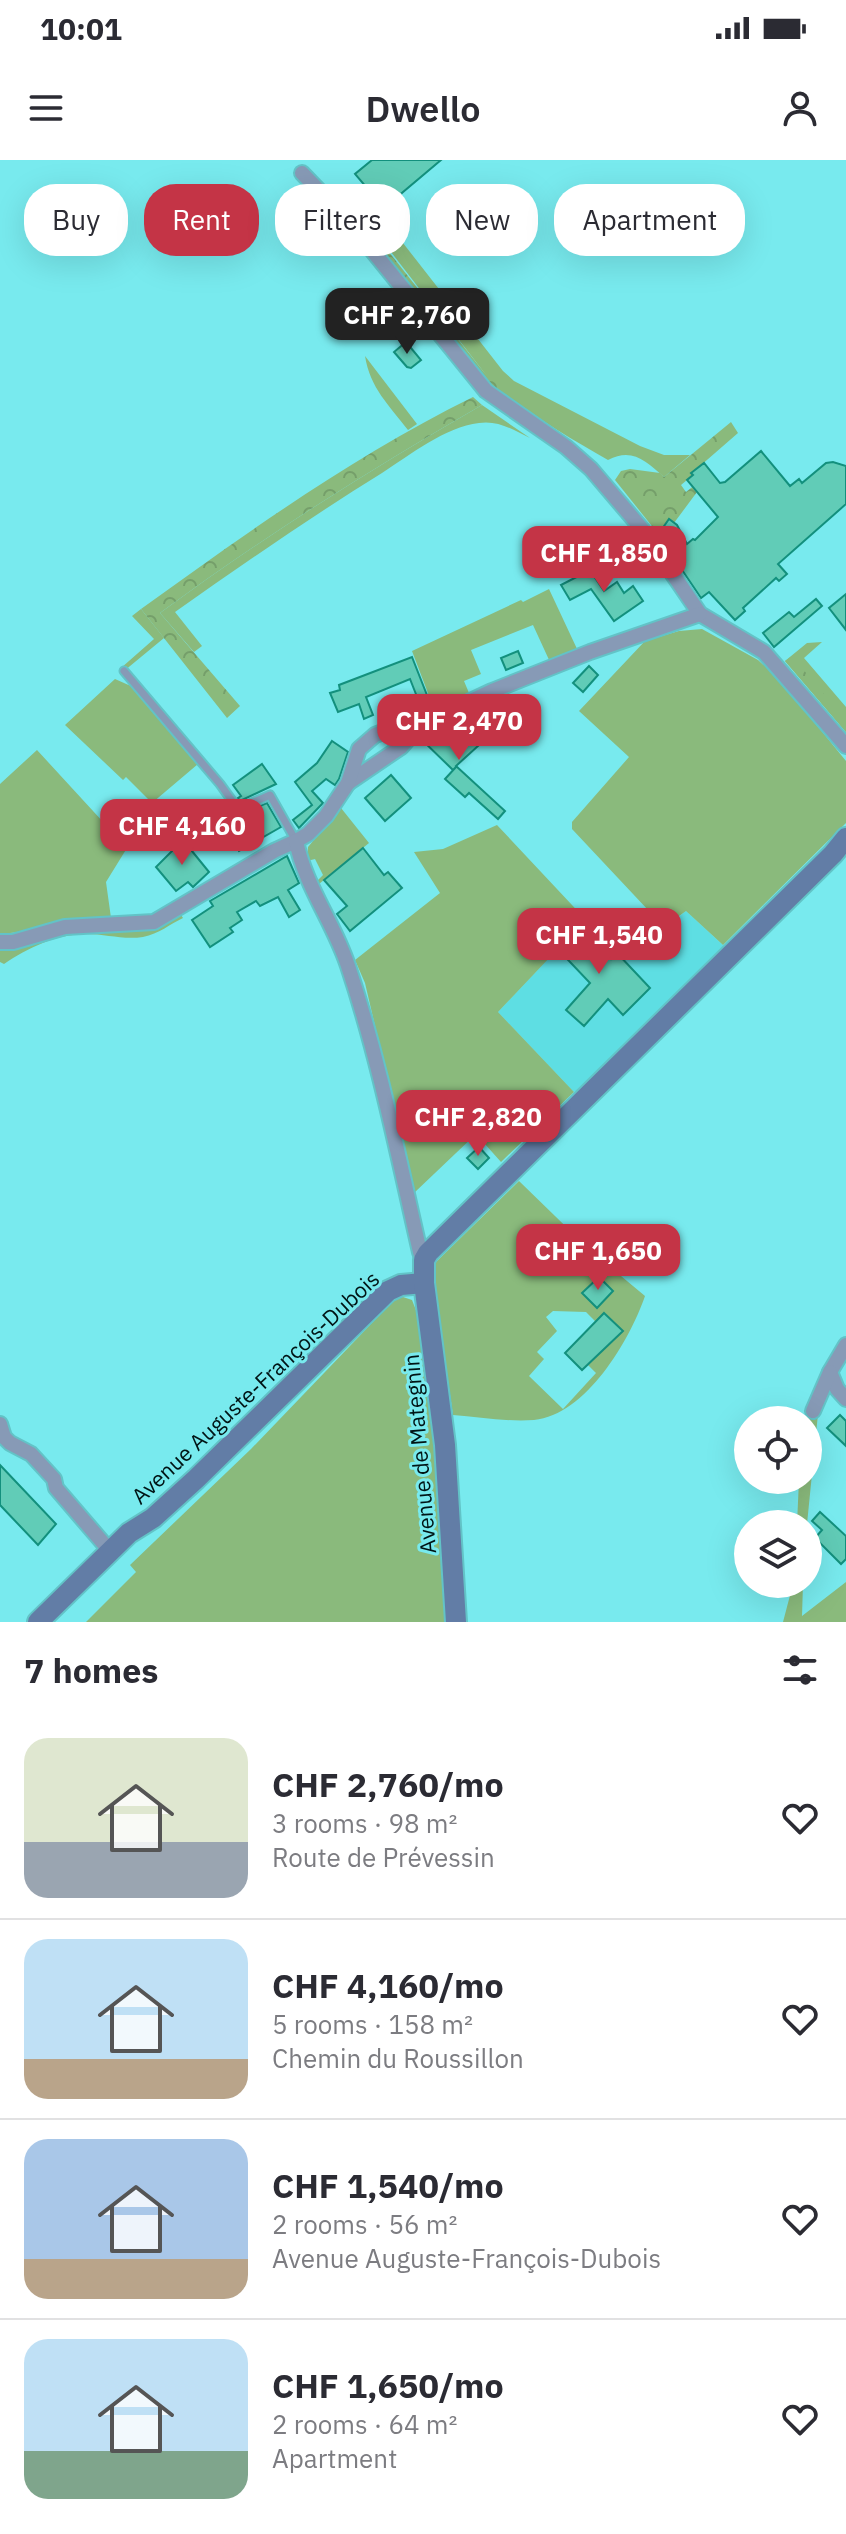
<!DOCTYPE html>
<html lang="en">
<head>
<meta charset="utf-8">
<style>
	body { margin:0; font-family:"IBM Plex Sans",sans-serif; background:#f7f7f7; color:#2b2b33; height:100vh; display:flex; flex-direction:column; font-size:30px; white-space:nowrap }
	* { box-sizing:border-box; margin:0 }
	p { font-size:26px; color:#7c7c81 }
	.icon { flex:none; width:44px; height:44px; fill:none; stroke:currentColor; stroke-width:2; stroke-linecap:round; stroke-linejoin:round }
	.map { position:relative; height:1462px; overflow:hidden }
	.panel { display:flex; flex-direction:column; background:#fff; flex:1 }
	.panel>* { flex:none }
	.banner { position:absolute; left:24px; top:24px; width:798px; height:72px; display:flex; gap:16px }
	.buttons { position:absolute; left:734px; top:1246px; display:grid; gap:16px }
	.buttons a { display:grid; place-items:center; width:88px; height:88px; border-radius:50%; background:#fff; box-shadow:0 8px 32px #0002; font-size:40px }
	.price { position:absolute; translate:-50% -68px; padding:0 18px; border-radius:16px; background:#c43446; color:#fff; font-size:26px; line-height:52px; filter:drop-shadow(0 2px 4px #0008) }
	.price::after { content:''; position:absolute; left:50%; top:48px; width:24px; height:18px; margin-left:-12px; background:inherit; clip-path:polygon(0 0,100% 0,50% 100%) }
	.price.selected { background:#222; color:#fff }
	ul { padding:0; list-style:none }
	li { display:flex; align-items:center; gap:24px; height:200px; padding:0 24px }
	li+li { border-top:2px solid #e1e1e2 }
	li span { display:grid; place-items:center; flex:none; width:224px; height:160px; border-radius:24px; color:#555 }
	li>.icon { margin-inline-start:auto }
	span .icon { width:96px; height:96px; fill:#fffc; stroke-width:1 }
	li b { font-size:34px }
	h2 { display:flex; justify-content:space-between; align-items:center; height:96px; padding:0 24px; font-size:34px }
	.tag { padding:0 28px; border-radius:32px; background:#fff; box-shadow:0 8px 32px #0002; font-size:28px; line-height:72px }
	.tag.selected { background:#c43446; color:#fff }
	.status { display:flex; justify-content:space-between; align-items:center; height:56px; padding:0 40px; background:#fff; direction:ltr }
	.status svg { height:22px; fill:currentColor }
	header { display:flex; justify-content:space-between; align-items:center; height:104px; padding:0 24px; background:#fff; font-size:36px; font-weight:600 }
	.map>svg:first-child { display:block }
	.built { fill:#5edee3 }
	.green { fill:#8aba7c; fill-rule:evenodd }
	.forest { fill:url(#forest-crowns) }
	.building { fill:#61ccb7; stroke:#13907d; stroke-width:2 }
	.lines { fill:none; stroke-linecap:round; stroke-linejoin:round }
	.service-casing { stroke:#62c3c7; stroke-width:11 }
	.minor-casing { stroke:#62c3c7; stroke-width:18 }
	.secondary-casing { stroke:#62c3c7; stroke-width:24 }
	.service { stroke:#879ab6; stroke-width:7 }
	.minor { stroke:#879ab6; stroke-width:14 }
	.secondary { stroke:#627da6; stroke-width:20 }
	.labels { text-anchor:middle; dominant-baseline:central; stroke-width:6; stroke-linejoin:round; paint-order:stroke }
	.street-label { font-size:22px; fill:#001415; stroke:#78eaee }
</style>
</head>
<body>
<div class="status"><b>10:01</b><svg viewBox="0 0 49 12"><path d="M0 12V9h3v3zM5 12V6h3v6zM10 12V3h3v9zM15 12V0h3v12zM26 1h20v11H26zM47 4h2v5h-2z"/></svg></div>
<header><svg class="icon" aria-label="menu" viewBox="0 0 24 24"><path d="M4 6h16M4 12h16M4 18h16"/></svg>Dwello<svg class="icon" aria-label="person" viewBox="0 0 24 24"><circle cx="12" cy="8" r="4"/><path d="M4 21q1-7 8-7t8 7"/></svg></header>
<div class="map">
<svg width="846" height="1462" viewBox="0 0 846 1462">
	<defs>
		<pattern id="forest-crowns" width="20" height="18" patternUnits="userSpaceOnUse" patternTransform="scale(2)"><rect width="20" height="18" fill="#8aba7c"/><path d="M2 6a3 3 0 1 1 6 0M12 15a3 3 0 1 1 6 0" fill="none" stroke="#759f6a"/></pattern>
	</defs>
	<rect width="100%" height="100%" fill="#78eaee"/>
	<path class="built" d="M686,751L727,789L589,924L574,932L498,852L552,795L532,775L544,763L557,777L574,761L610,799L617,793L624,801Z"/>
	<g class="green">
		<path d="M385,60L503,211L514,221L640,286L664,295H690L664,317C646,301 632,287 608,300C565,275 516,248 483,211L374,70Z"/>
		<path d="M365,196L417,264L408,270C389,245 370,228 365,196Z"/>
		<path d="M482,245L530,278C514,270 498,260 479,263C445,267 410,295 382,313C311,357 243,404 175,452L202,486L194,492L160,453C263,377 371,309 482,245Z"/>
		<path d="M549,429L578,491L550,502L533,465L471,490L481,514L464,521L469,533L434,549L412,491L521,440L523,442Z"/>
		<path d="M141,449L164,478L124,511L121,508L154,479L132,456Z"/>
		<path d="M702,469L758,500L779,519L846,601V663L723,785L686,751L664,767L572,669V662L629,597L579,551L645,481L679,471Z"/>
		<path d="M822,482L804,498L846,547V572L785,501L807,483Z"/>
		<path d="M115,519L133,527L198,604L152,643L126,617L123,620L65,565Z"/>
		<path d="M37,590L127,688L106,722L111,758L62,762L20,772L0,774V624Z"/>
		<path d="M341,648L369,683L319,724L317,721L323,715L315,699L307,701L308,687Z"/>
		<path d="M497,665L617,793L611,799L574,761L569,766L562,760L559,765L565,770L557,777L544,763L533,775L553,794L498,852L574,932L501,1002L476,974L414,1033L365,823L355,800L440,733L414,692L443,689Z"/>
		<path d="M181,755L183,758C170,764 159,774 143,777C123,780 106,774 86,774C56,774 28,788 4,804L0,802V788L57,774L146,770Z"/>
		<path d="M519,1021L591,1091L645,1136C630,1180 586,1255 534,1260C507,1262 479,1257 453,1255L433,1119L436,1102ZM553,1151L586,1152L596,1162L605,1153L623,1171L587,1204L596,1213L563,1249L529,1216L544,1199L537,1192L557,1171L546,1157Z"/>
		<path d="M403,1137L412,1140L419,1158L437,1293L447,1462H86L136,1412L130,1405L251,1289L395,1139Z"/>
		<path d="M809,1250L818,1254L807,1364H797L799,1320H808L807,1260Z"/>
		<path d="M846,1422V1462H783L793,1424H803L802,1456Z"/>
	</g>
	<g class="forest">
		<path d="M351,44L483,211L527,248L524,253L492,228L479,214L348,49Z"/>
		<path d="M473,237L482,245C371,309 263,377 160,453L240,546L227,558L141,449C248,372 355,295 473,237Z"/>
		<path d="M731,262L738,273L692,313L693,315L681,325L686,332L696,324L697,332L674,363L669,360L662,368L670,375L663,380L615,320L621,311L630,309L660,313L664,317Z"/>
		<path d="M792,496L846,561V572L785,501Z"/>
	</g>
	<g class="building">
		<path d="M372,0H441L384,48L355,14Z"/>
		<path d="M406,182L421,200L411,208L407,207L394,192Z"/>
		<path d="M761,291L790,326L799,319L802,323L826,303L833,302L846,306V344L778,404L787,414L779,421L776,418L743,448L745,451L735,460L709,432L701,438L674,398L676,396L665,384L673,378L662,369L669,359L677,365L687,384L693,379L695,380L718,357L687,320L693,315L691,313L704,303L720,323L725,322Z"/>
		<path d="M590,410L604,431L617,422L624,433L633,426L643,441L614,461L591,429L570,440L561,425Z"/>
		<path d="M846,434V470L829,448Z"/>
		<path d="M816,439L822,446L774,487L763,473L789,452L794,457Z"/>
		<path d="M518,491L523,503L506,510L501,498Z"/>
		<path d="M412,497L432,548L423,552L410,519L366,537L373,555L364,559L359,544L338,552L330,533L340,530L339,525Z"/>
		<path d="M589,506L598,515L583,532L573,523Z"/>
		<path d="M456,559L466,567L462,570L478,586L456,606L505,651L498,659L469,633L465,637L445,619L456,607L453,610L421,579Z"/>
		<path d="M332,581L348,592L339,619L335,625L326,619L312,631L323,643L299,668L293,660L312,645L295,622L317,603Z"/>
		<path d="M262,604L276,624L240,641L238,638L241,636L233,625Z"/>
		<path d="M391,615L411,638L385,661L365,638Z"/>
		<path d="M267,643L281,667L239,691L222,660L219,662L213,652L227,644L233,653L238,655Z"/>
		<path d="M183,680L209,712L193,727L188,722L176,731L156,707Z"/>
		<path d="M363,688L384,715L388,712L402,728L350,771L337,754L347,746L324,720Z"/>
		<path d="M287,696L299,723L288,730L300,750L289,757L278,737L260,746L256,741L237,752L242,760L230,768L233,772L210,787L192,760L213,746L210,741Z"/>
		<path d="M574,761L611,799L617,793L650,828L623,855L608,839L584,866L566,850L590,823L552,783Z"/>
		<path d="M479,987L489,998L478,1009L467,998Z"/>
		<path d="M599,1117L613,1131L597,1148L582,1133Z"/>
		<path d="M604,1153L623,1171L582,1210L565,1193Z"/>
		<path d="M840,1255L846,1261V1286L827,1268Z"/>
		<path d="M0,1305L56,1364L38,1385L0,1345Z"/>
		<path d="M820,1352L846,1376V1399L841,1404L815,1378L822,1370L812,1361Z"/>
	</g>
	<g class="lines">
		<g class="service-casing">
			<path id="service" d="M124,511L220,624L238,649L270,635L296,681"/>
		</g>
		<g class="minor-casing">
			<g id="minor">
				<path d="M302,13L350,63L486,231L566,287L591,309L642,369L700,454L764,492L846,586"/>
				<path d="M348,623L401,587L420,565"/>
				<path d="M0,782H13L65,767L154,762L274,691L296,681"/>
				<path d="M424,1100L420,1092C398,996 379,899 348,806C334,763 305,726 296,681L308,674L326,656L348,623L359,589L375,575L393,568L420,565L492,531L590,492L700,454"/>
				<path d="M846,1185L830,1212L837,1229L846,1239"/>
				<path d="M813,1251L830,1212"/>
				<path d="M0,1264L4,1277L10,1283L31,1294L54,1319L56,1328L110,1391"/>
			</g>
		</g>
		<g class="secondary-casing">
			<g id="secondary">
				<path d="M38,1462L129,1373L153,1358L196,1319L388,1131L401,1125L424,1123"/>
				<path d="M456,1462L445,1285L424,1123V1100L428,1093L833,694L846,678"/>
			</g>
		</g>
		<use href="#service" class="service"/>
		<use href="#minor" class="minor"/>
		<use href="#secondary" class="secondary"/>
	</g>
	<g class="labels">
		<g class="street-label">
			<text transform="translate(255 1227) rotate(-43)">Avenue Auguste-François-Dubois</text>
			<text transform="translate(419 1294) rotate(-95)">Avenue de Mategnin</text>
		</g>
	</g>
</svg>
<div class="buttons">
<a><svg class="icon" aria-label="locate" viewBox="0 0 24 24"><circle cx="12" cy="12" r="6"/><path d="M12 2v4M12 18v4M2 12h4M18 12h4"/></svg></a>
<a><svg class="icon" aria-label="layers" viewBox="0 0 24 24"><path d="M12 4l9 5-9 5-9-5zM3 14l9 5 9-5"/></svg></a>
</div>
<b class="price selected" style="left:407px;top:196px">CHF 2,760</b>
<b class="price" style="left:604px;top:434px">CHF 1,850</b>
<b class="price" style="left:459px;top:602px">CHF 2,470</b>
<b class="price" style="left:182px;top:707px">CHF 4,160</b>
<b class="price" style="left:599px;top:816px">CHF 1,540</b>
<b class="price" style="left:478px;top:998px">CHF 2,820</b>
<b class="price" style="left:598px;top:1132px">CHF 1,650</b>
<div class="banner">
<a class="tag">Buy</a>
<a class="tag selected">Rent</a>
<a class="tag">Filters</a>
<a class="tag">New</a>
<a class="tag">Apartment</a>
</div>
</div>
<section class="panel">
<h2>7 homes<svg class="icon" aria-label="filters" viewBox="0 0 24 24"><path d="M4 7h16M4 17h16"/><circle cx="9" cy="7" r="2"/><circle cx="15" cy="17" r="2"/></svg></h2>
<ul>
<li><span style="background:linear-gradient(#dfe7d0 65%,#9aa5b1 0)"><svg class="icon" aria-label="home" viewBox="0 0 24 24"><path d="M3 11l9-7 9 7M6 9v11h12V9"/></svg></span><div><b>CHF 2,760/mo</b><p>3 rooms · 98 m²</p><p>Route de Prévessin</p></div><svg class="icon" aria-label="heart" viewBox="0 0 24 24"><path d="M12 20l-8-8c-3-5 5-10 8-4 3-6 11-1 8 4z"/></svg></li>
<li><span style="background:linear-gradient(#bfe0f5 75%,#b9a48a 0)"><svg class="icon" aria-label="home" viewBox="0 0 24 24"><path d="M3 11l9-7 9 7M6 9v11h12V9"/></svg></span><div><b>CHF 4,160/mo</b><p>5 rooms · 158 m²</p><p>Chemin du Roussillon</p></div><svg class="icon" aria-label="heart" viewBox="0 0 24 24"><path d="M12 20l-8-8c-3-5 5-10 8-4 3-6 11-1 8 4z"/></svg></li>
<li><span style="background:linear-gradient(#a9c7e8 75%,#b9a48a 0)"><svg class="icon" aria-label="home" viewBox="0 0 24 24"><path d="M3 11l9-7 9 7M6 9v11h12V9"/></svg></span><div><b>CHF 1,540/mo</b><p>2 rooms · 56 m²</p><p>Avenue Auguste-François-Dubois</p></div><svg class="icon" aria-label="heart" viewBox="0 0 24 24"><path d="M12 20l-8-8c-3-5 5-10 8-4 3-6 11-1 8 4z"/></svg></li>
<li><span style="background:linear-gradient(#bfe0f5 70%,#7fa58c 0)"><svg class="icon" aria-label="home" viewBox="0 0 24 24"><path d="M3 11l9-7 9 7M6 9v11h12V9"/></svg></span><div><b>CHF 1,650/mo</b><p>2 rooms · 64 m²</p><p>Apartment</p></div><svg class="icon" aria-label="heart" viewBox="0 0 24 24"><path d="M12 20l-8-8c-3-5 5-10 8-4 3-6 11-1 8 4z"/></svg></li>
</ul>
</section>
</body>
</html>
